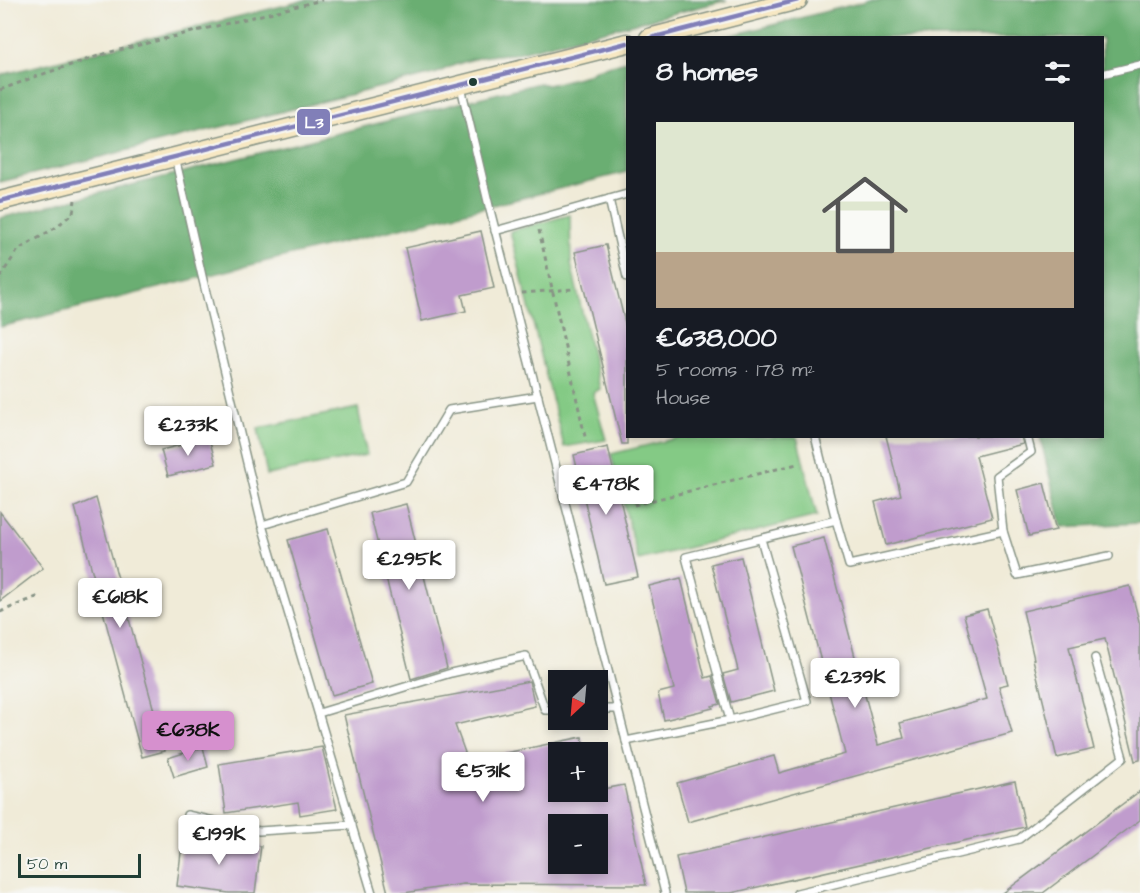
<!DOCTYPE html>
<html lang="en">
<head>
<meta charset="utf-8">
<style>
	body { margin:0; font-family:"Architects Daughter",sans-serif; background:#242831; color:#f1f3f6; height:100vh; display:flex; flex-direction:column; font-size:22px; white-space:nowrap }
	* { box-sizing:border-box; margin:0 }
	p { font-size:20px; color:#9ea1a6 }
	.icon { flex:none; width:33px; height:33px; fill:none; stroke:currentColor; stroke-width:2; stroke-linecap:round; stroke-linejoin:round }
	.map { position:relative; flex:1; overflow:hidden }
	.panel { position:absolute; left:626px; top:36px; width:478px; height:402px; display:flex; flex-direction:column; background:#171b24; border-radius:0px; box-shadow:0 3px 9px #0003 }
	.panel>* { flex:none }
	.needle { width:39px; rotate:206deg }
	.buttons { position:absolute; left:548px; top:670px; display:grid; gap:12px }
	.buttons a { display:grid; place-items:center; width:60px; height:60px; border-radius:0px; background:#171b24; box-shadow:0 3px 9px #0003; font-size:30px }
	.scale { position:absolute; left:18px; bottom:15px; width:123px; box-sizing:border-box; padding-left:6px; border:3px solid #1f3d34; border-top:0; font-size:16px; line-height:21px; white-space:nowrap; color:#1f3d34; -webkit-text-stroke:4px #f6f6f2; paint-order:stroke }
	.price { position:absolute; translate:-50% -51px; padding:0 14px; border-radius:6px; background:#fff; color:#222; font-size:20px; line-height:39px; filter:drop-shadow(0 2px 3px #0008) }
	.price::after { content:''; position:absolute; left:50%; top:36px; width:18px; height:14px; margin-left:-9px; background:inherit; clip-path:polygon(0 0,100% 0,50% 100%) }
	.price.active { background:#d690ce; color:#111 }
	ul { padding:0; list-style:none }
	li { display:grid; align-content:center; gap:12px; height:318px; padding:0 30px }
	li span { display:grid; place-items:center; height:186px; border-radius:0px; color:#555 }
	li>.icon { margin-inline-start:auto }
	span .icon { width:108px; height:108px; fill:#fffc; stroke-width:1 }
	li b { font-size:26px }
	h2 { display:flex; justify-content:space-between; align-items:center; height:72px; padding:0 30px; font-size:26px }
	.map>svg:first-child { display:block }
	.green { fill:#84ca85; stroke:#52845c; stroke-width:1.5 }
	.forest { fill:#6bae72; stroke:#457653; stroke-width:1.5 }
	.building { fill:#c09ccd; fill-rule:evenodd }
	.lines { fill:none; stroke-linecap:round; stroke-linejoin:round }
	.lane-casing { stroke:#889486; stroke-width:10 }
	.secondary-casing { stroke:#889486; stroke-width:21 }
	.path { stroke:#889486; stroke-width:3; stroke-dasharray:4.5 4.5; stroke-linecap:butt }
	.lane { stroke:#fff; stroke-width:7 }
	.secondary { stroke:#f7e8c3; stroke-width:18 }
	.bus-1-casing { stroke:#f6f6f2; stroke-width:9 }
	.bus-1 { stroke:#817fb8; stroke-width:4.5 }
	.bus-dot { fill:#1f3d34; stroke:#f6f6f2; stroke-width:2 }
	.line-badge { stroke:#f6f6f2; stroke-width:2 }
	.badge-label { font-size:16px; text-anchor:middle; font-weight:bold; fill:#fff }
</style>
</head>
<body>
<div class="map">
<svg width="1140" height="893" viewBox="0 0 1140 893">
	<rect width="100%" height="100%" fill="#f6f6f2"/>
	<filter id="ink" filterUnits="userSpaceOnUse"><feTurbulence type="fractalNoise" baseFrequency=".0167" numOctaves="2"/><feDisplacementMap in="SourceGraphic" scale="12" xChannelSelector="R" yChannelSelector="G"/><feConvolveMatrix kernelMatrix="1 2 1 2 8 2 1 2 1" color-interpolation-filters="sRGB"/></filter>
	<filter id="wash" filterUnits="userSpaceOnUse"><feTurbulence type="fractalNoise" baseFrequency=".008" numOctaves="4" result="noise"/><feDisplacementMap in="SourceGraphic" scale="24" xChannelSelector="R" yChannelSelector="G"/><feGaussianBlur stdDeviation="1.35" result="paint"/><feColorMatrix in="noise" values="0 0 0 0 0 0 0 0 0 0 0 0 0 0 0 0 0 1.4 0 .05"/><feComposite in="paint" operator="in"/></filter>
	<g filter="url(#wash)">
		<rect width="100%" height="100%" fill="#f0ebd8"/>
		<g class="green">
			<path d="M570,215L571,264L600,389L593,393L606,440L564,447L510,231Z"/>
			<path d="M358,408L367,455L267,475L258,428Z"/>
			<path d="M681,437H797L817,516L638,560L611,454Z"/>
		</g>
		<g class="forest">
			<path d="M306,0H727L513,54C488,54 460,61 437,73L0,182V75Z"/>
			<path d="M871,0H1140V523L1062,527L1040,437L1102,436V38H721Z"/>
			<path d="M627,61V172L0,327V218L539,83L548,85L587,75L597,69Z"/>
		</g>
		<g id="blocks">
			<g class="building">
				<path d="M481,231L494,288L462,295L466,311L422,321L405,248Z"/>
				<path d="M606,245L627,331V444H622L575,252Z"/>
				<path d="M886,436H1021L1023,444L976,456L992,518L886,545L875,502L901,495Z"/>
				<path d="M209,438L216,464L168,476L161,450Z"/>
				<path d="M608,447L638,577L604,584L574,455Z"/>
				<path d="M1044,483L1056,530L1029,536L1017,490Z"/>
				<path d="M96,498L165,751L142,757L75,507Z"/>
				<path d="M406,504L447,668L411,679L370,513Z"/>
				<path d="M0,512L43,568L0,601Z"/>
				<path d="M328,529L372,684L332,695L288,540Z"/>
				<path d="M824,538L878,745L904,738L900,723L987,699L964,615L987,609L1008,684L999,686L1012,733L688,822L677,783L774,756L779,773L845,754L791,546Z"/>
				<path d="M741,557L774,691L731,702L723,674L738,670L711,564Z"/>
				<path d="M681,578L705,678L712,676L720,704L712,706L713,708L664,720L658,693L674,689L649,586Z"/>
				<path d="M1130,586L1140,625V760L1135,761L1105,639L1069,647L1094,749L1057,758L1033,659H1034L1023,611Z"/>
				<path d="M529,681L535,706L455,725L468,761L582,737L585,753H558V792H597V790L624,785L646,885L463,884L404,893H388L344,715ZM558,825H597V864H558Z"/>
				<path d="M203,747L208,767L174,777L168,758Z"/>
				<path d="M322,747L337,809L300,815L298,802L226,813L219,764Z"/>
				<path d="M1015,781L1025,827L731,893H684L676,857Z"/>
				<path d="M1140,791V820L1043,893H1003Z"/>
				<path d="M183,836L261,846L255,893H229L177,886Z"/>
			</g>
		</g>
	</g>
	<g filter="url(#ink)">
		<use href="#blocks" fill-opacity="0" stroke="#889486" stroke-width="1.5"/>
		<g class="lines">
			<g class="lane-casing">
				<g id="lane">
					<path d="M1102,74L1140,65"/>
					<path d="M461,87L489,206L665,893"/>
					<path d="M175,157L202,276L262,525L372,893"/>
					<path d="M609,199L627,277"/>
					<path d="M495,231L627,194"/>
					<path d="M815,436L836,520"/>
					<path d="M1027,436L1031,452L997,476L1003,531L1017,575L1109,556"/>
					<path d="M262,525L406,482L449,410L538,396"/>
					<path d="M597,709H618"/>
					<path d="M319,713L451,673L526,656L545,710H558"/>
					<path d="M730,720L807,701L761,539"/>
					<path d="M626,741L730,720L686,557L836,520L849,565L1003,531"/>
					<path d="M187,815L259,831L352,825"/>
					<path d="M797,893L1019,839L1123,758L1095,658"/>
				</g>
			</g>
			<g class="secondary-casing">
				<g id="secondary">
					<path d="M649,38L798,0"/>
					<path d="M0,201L627,43"/>
				</g>
			</g>
			<g class="path">
				<path d="M0,90L37,76L111,52L322,0"/>
				<path d="M539,230L586,441"/>
				<path d="M0,277L18,250L55,228L73,213L75,200"/>
				<path d="M522,293L573,289"/>
				<path d="M634,505L797,464"/>
				<path d="M0,612L39,596"/>
			</g>
			<use href="#lane" class="lane"/>
			<use href="#secondary" class="secondary"/>
			<g class="bus-1-casing">
				<g id="bus-1">
					<path d="M651,38L798,0"/>
					<path d="M0,201L627,43"/>
				</g>
			</g>
			<use href="#bus-1" class="bus-1"/>
		</g>
	</g>
	<circle class="bus-dot" cx="473" cy="82" r="5"/>
	<rect class="line-badge" x="296" y="108" width="35" height="28" rx="6" fill="#817fb8"/>
	<g class="badge-label">
		<text x="314" y="128">L3</text>
	</g>
</svg>
<div class="buttons">
<a><svg class="needle" viewBox="-14 -14 28 28"><path d="M0-13l5 13h-10z" fill="#e53935"/><path d="M0 13l5-13h-10z" fill="#9ea1a6"/></svg></a>
<a>+</a>
<a>−</a>
</div>
<div class="scale">50 m</div>
<b class="price" style="left:188px;top:457px">€233K</b>
<b class="price" style="left:606px;top:516px">€478K</b>
<b class="price" style="left:409px;top:591px">€295K</b>
<b class="price" style="left:120px;top:629px">€618K</b>
<b class="price" style="left:855px;top:709px">€239K</b>
<b class="price active" style="left:188px;top:762px">€638K</b>
<b class="price" style="left:483px;top:803px">€531K</b>
<b class="price" style="left:219px;top:866px">€199K</b>
<section class="panel">
<h2>8 homes<svg class="icon" aria-label="filters" viewBox="0 0 24 24"><path d="M4 7h16M4 17h16"/><circle cx="9" cy="7" r="2"/><circle cx="15" cy="17" r="2"/></svg></h2>
<ul>
<li><span style="background:linear-gradient(#dfe7d0 70%,#b9a48a 0)"><svg class="icon" aria-label="home" viewBox="0 0 24 24"><path d="M3 11l9-7 9 7M6 9v11h12V9"/></svg></span><div><b>€638,000</b><p>5 rooms · 178 m²</p><p>House</p></div></li>
</ul>
</section>
</div>
</body>
</html>
